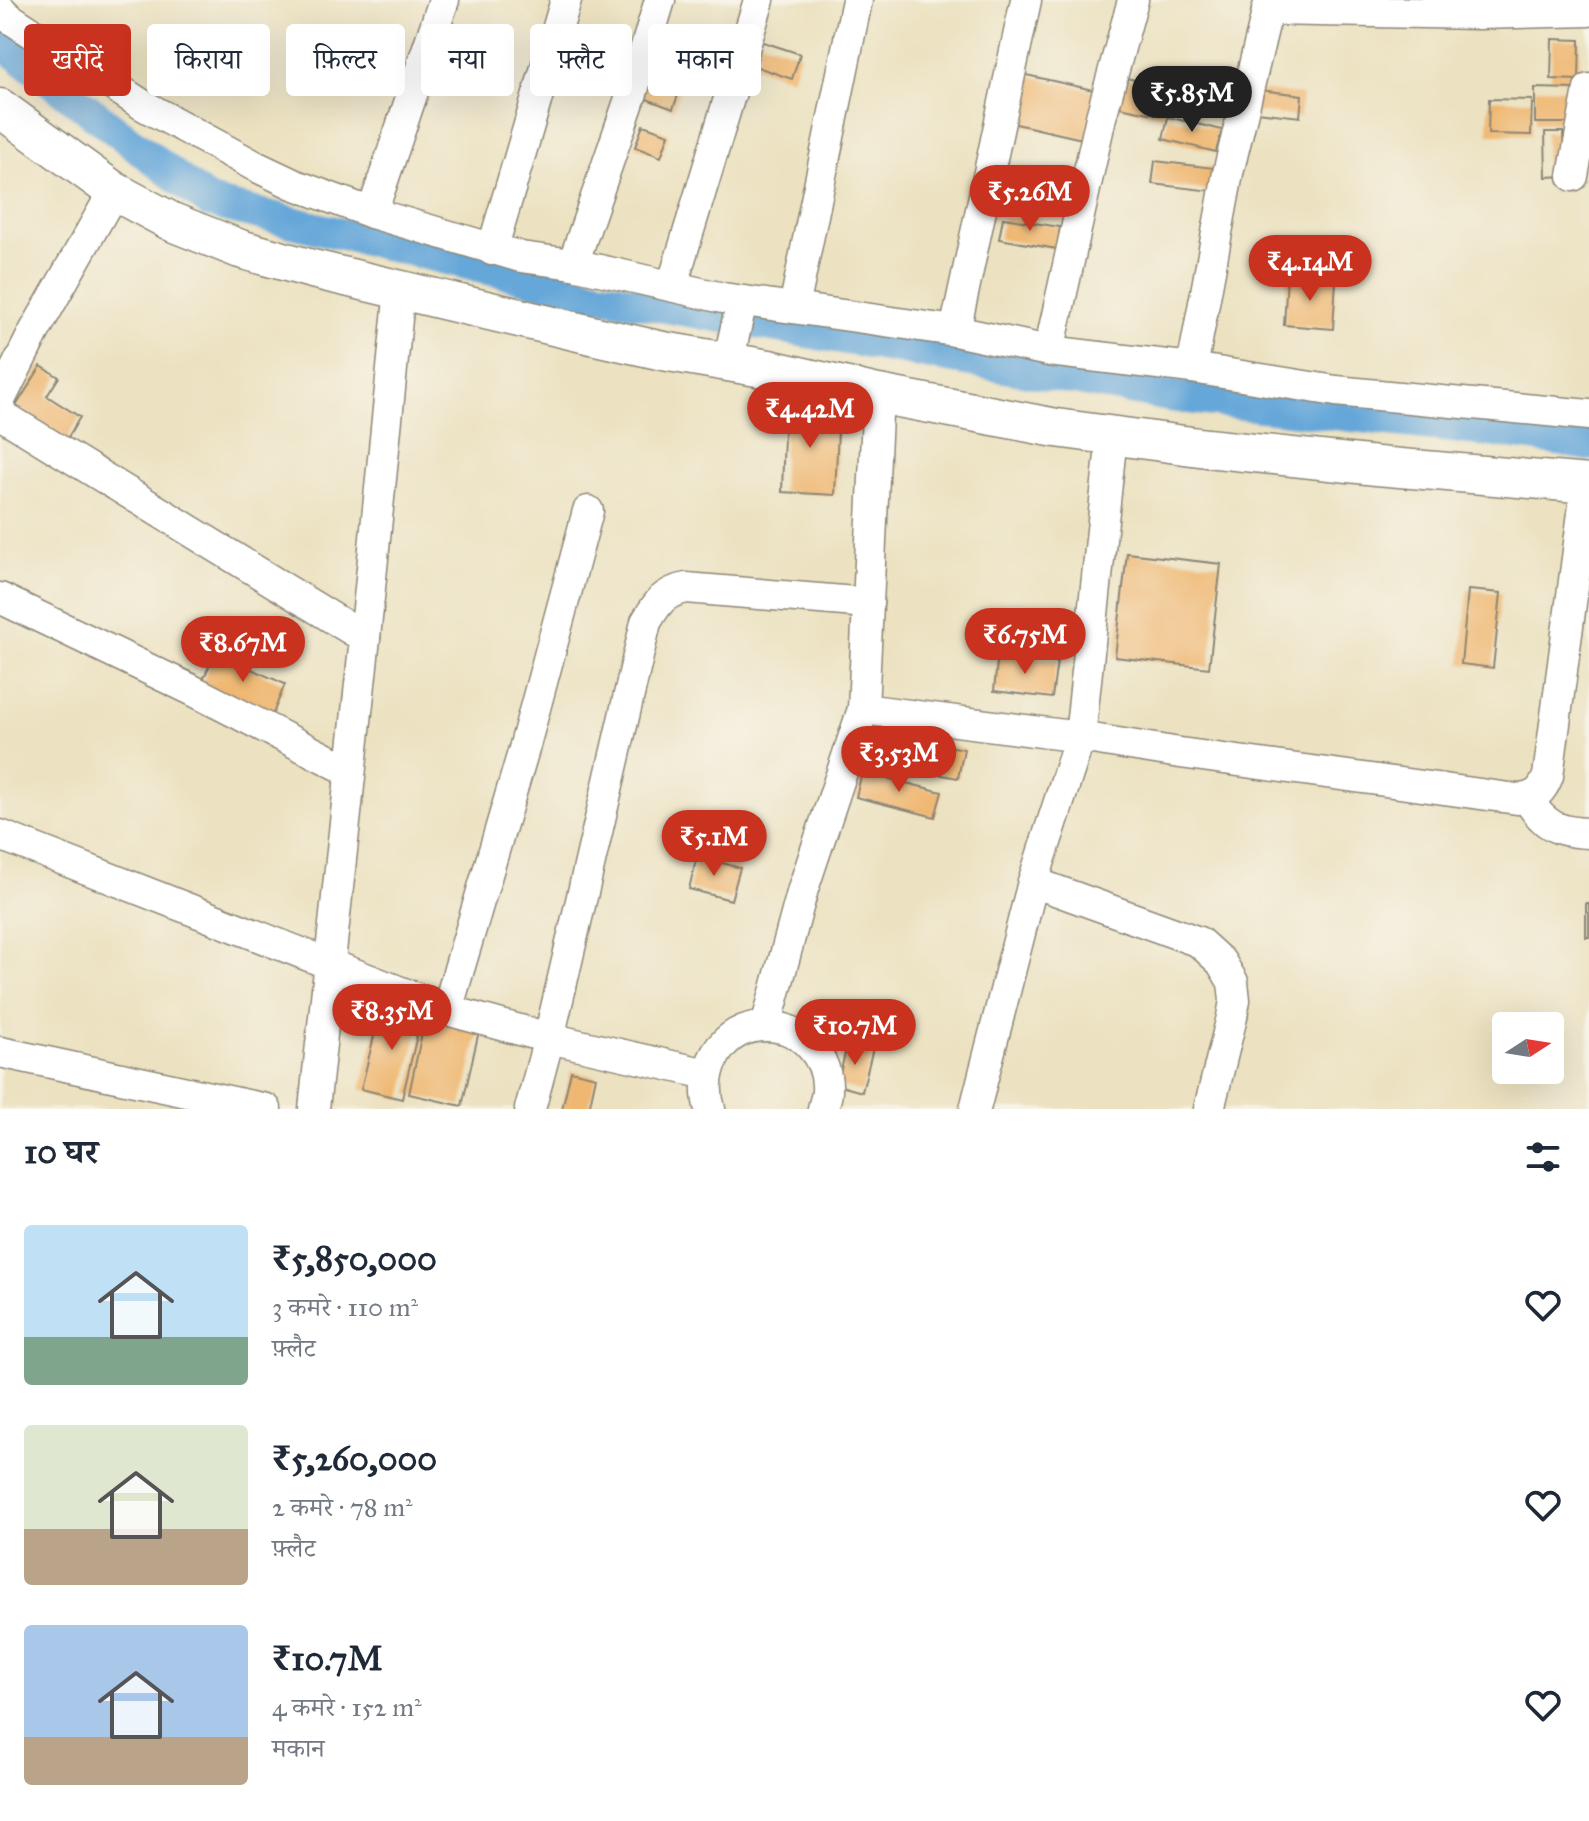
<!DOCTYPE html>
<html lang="hi">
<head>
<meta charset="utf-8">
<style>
	body { margin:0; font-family:"IM FELL Great Primer","Noto Serif Devanagari",serif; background:#f2f2f3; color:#1f2937; height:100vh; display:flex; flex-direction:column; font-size:30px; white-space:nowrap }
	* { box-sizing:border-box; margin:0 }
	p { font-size:26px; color:#747a83 }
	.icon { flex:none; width:44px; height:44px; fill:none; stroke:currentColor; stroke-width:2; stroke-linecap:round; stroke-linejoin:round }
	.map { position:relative; height:1109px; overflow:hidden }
	.sheet { display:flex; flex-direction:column; background:#fff; flex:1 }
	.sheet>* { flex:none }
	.banner { position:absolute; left:24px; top:24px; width:800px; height:72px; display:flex; gap:16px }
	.needle { width:52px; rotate:78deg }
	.controls { position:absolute; left:1492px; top:1012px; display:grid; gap:16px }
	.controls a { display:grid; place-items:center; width:72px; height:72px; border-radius:8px; background:#fff; box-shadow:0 8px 32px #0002; font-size:40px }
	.price { position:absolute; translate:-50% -68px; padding:0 18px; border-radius:28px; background:#c8321e; color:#fff; font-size:26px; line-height:52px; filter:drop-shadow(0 2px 4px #0008) }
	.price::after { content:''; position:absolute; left:50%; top:48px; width:24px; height:18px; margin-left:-12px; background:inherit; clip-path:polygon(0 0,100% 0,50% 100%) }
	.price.selected { background:#222; color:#fff }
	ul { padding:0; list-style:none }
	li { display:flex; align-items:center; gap:24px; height:200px; padding:0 24px }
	li span { display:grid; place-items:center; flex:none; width:224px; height:160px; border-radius:8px; color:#555 }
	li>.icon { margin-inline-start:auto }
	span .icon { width:96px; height:96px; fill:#fffc; stroke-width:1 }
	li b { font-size:34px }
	h2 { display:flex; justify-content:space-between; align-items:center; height:96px; padding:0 24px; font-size:34px }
	.chip { padding:0 28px; border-radius:8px; background:#fff; box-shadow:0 8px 32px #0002; font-size:28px; line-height:72px }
	.chip.selected { background:#c8321e; color:#fff }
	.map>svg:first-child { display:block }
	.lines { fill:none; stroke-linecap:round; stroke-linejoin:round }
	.canal { stroke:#66a7d9; stroke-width:32 }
	.building { fill:#efb771 }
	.minor-casing { stroke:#8c8676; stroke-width:33 }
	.tertiary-casing { stroke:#8c8676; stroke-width:41 }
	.minor { stroke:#fff; stroke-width:30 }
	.tertiary { stroke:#fff; stroke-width:38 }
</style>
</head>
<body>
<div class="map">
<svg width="1589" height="1109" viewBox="0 0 1589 1109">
	<rect width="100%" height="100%" fill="#f7f3e8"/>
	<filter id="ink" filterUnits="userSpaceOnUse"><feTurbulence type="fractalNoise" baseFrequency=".0125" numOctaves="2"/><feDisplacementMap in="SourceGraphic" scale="16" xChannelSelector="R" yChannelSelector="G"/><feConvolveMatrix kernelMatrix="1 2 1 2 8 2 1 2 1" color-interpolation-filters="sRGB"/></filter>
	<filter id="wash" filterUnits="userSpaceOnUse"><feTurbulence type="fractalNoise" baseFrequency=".006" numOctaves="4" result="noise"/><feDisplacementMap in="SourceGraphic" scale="32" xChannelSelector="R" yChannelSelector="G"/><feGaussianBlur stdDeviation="1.8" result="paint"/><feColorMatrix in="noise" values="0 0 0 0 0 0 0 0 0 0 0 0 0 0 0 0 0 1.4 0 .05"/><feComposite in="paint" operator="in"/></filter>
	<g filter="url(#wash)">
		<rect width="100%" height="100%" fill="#ece2c1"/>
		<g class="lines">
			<path class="canal" d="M0,42L209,202L592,294L1169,396L1525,435L1589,445"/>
		</g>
		<g id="blocks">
			<g class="building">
				<path d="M754,39L800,54L792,79L746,63Z"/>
				<path d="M1552,39L1580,40L1579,80L1551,79Z"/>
				<path d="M650,72L682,84L673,109L641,97Z"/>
				<path d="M1013,72L1102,92L1091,141L1003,121Z"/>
				<path d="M1116,76L1169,87L1164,116L1110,105Z"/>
				<path d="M1535,88L1575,89V123H1535Z"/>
				<path d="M1250,89L1302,95L1300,117L1248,111Z"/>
				<path d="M1489,99L1532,100L1531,135L1488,134Z"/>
				<path d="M1168,117L1222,130L1216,152L1163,139Z"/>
				<path d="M643,125L669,134L661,157L635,147Z"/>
				<path d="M1545,132H1563L1565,176L1546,177Z"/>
				<path d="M1155,161L1214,168L1211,191L1152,184Z"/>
				<path d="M1003,218L1060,227L1057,249L999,239Z"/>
				<path d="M1287,277L1336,280L1333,329L1284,325Z"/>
				<path d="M41,366L59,377L47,396L80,417L67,439L16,406Z"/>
				<path d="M785,405L839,408L835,495L782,492Z"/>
				<path d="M1127,553L1221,564L1209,668L1115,657Z"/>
				<path d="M1468,590L1501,593L1493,668L1461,664Z"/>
				<path d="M1020,614L1062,619L1059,653L1017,649Z"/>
				<path d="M215,653L285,684L272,716L201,684Z"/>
				<path d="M998,653L1057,661L1052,698L994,691Z"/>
				<path d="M881,732L964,749L958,778L875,762Z"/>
				<path d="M862,772L942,792L935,817L856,797Z"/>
				<path d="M697,856L740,868L731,900L689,889Z"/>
				<rect x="1586" y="903" width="3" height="34"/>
				<path d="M382,1004L422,1014L402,1099L361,1089Z"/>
				<path d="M425,1019L479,1031L462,1106L409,1094Z"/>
				<path d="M848,1042L873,1048L862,1092L837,1085Z"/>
				<path d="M571,1071L596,1077L589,1109H562Z"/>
			</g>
		</g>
	</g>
	<g filter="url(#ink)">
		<use href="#blocks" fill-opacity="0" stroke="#8c8676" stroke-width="2"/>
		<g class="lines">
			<g class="minor-casing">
				<g id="minor">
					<path d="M0,9L8,17L141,104L255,166L293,184L372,213L521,257L573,264L723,298L955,331L1049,351L1192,368L1336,391L1589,415"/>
					<path d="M1267,10L1479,14L1589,11"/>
					<path d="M1573,176L1589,89"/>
					<path d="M372,213L444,0"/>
					<path d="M492,250L566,0"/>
					<path d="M573,264L633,90L660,0"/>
					<path d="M672,286L759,0"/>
					<path d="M794,308L857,0"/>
					<path d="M955,331L1026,0"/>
					<path d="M1049,351L1101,117L1133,0"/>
					<path d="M728,362L742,301"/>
					<path d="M1192,368L1228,173L1270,0"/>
					<path d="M0,400L34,332L114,191"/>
					<path d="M0,414L365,638"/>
					<path d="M0,598L190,689L350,771"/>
					<path d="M863,709L1080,737L1180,753L1517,799C1535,798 1542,792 1548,776L1587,483"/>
					<path d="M1528,799C1544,826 1558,832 1589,833"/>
					<path d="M0,835L447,1010L549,1038L707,1074"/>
					<path d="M1033,882L1199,942L1221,962L1233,982L1235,1000L1232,1017L1209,1109"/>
					<path d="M447,1010L524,749L588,511"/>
					<path d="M766,1026L803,889L863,709L878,394"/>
					<path d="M0,1052L266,1109"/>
					<path d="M314,1109L365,638L400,289"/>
					<path d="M530,1109L549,1038L646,622C658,602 663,593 686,588L868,603"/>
					<path d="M710,1109C698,1070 721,1026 766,1026C801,1026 829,1057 827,1091C827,1097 824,1103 823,1109"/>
					<path d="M975,1109L1033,882L1080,737L1112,436"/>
				</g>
			</g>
			<g class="tertiary-casing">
				<path id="tertiary" d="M0,108L114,191L172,222L240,249L312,269L600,337L663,351L769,369L878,394L1056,428L1207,448L1377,466L1589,484"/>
			</g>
			<use href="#minor" class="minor"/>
			<use href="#tertiary" class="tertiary"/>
		</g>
	</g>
</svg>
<div class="controls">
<a><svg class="needle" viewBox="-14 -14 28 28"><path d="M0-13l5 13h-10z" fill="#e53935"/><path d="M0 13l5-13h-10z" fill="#747a83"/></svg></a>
</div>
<b class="price selected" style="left:1192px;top:134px">₹5.85M</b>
<b class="price" style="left:1030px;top:233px">₹5.26M</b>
<b class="price" style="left:1310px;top:303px">₹4.14M</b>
<b class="price" style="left:810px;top:450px">₹4.42M</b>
<b class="price" style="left:1025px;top:676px">₹6.75M</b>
<b class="price" style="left:243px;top:684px">₹8.67M</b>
<b class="price" style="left:899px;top:794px">₹3.53M</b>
<b class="price" style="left:714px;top:878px">₹5.1M</b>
<b class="price" style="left:392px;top:1052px">₹8.35M</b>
<b class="price" style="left:855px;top:1067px">₹10.7M</b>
<div class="banner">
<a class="chip selected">खरीदें</a>
<a class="chip">किराया</a>
<a class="chip">फ़िल्टर</a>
<a class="chip">नया</a>
<a class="chip">फ़्लैट</a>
<a class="chip">मकान</a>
</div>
</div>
<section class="sheet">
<h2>10 घर<svg class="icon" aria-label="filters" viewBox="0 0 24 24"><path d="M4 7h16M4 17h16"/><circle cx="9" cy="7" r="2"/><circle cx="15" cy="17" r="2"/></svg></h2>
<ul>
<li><span style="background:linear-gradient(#bfe0f5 70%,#7fa58c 0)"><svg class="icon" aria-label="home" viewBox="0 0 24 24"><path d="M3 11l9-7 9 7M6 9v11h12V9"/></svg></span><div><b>₹5,850,000</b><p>3 कमरे · 110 m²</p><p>फ़्लैट</p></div><svg class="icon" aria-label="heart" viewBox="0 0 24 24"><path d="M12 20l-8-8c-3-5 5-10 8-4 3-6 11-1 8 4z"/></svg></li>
<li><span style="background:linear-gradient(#dfe7d0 65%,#b9a48a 0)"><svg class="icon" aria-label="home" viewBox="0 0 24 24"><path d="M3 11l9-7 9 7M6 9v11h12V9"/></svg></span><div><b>₹5,260,000</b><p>2 कमरे · 78 m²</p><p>फ़्लैट</p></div><svg class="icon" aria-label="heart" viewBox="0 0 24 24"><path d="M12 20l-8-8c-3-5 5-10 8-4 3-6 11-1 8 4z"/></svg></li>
<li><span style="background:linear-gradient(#a9c7e8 70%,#b9a48a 0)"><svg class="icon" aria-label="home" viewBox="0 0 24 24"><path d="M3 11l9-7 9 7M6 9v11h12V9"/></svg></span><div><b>₹10.7M</b><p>4 कमरे · 152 m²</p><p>मकान</p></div><svg class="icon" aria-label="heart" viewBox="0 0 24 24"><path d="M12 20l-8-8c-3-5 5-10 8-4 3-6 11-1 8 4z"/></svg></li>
</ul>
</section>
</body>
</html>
